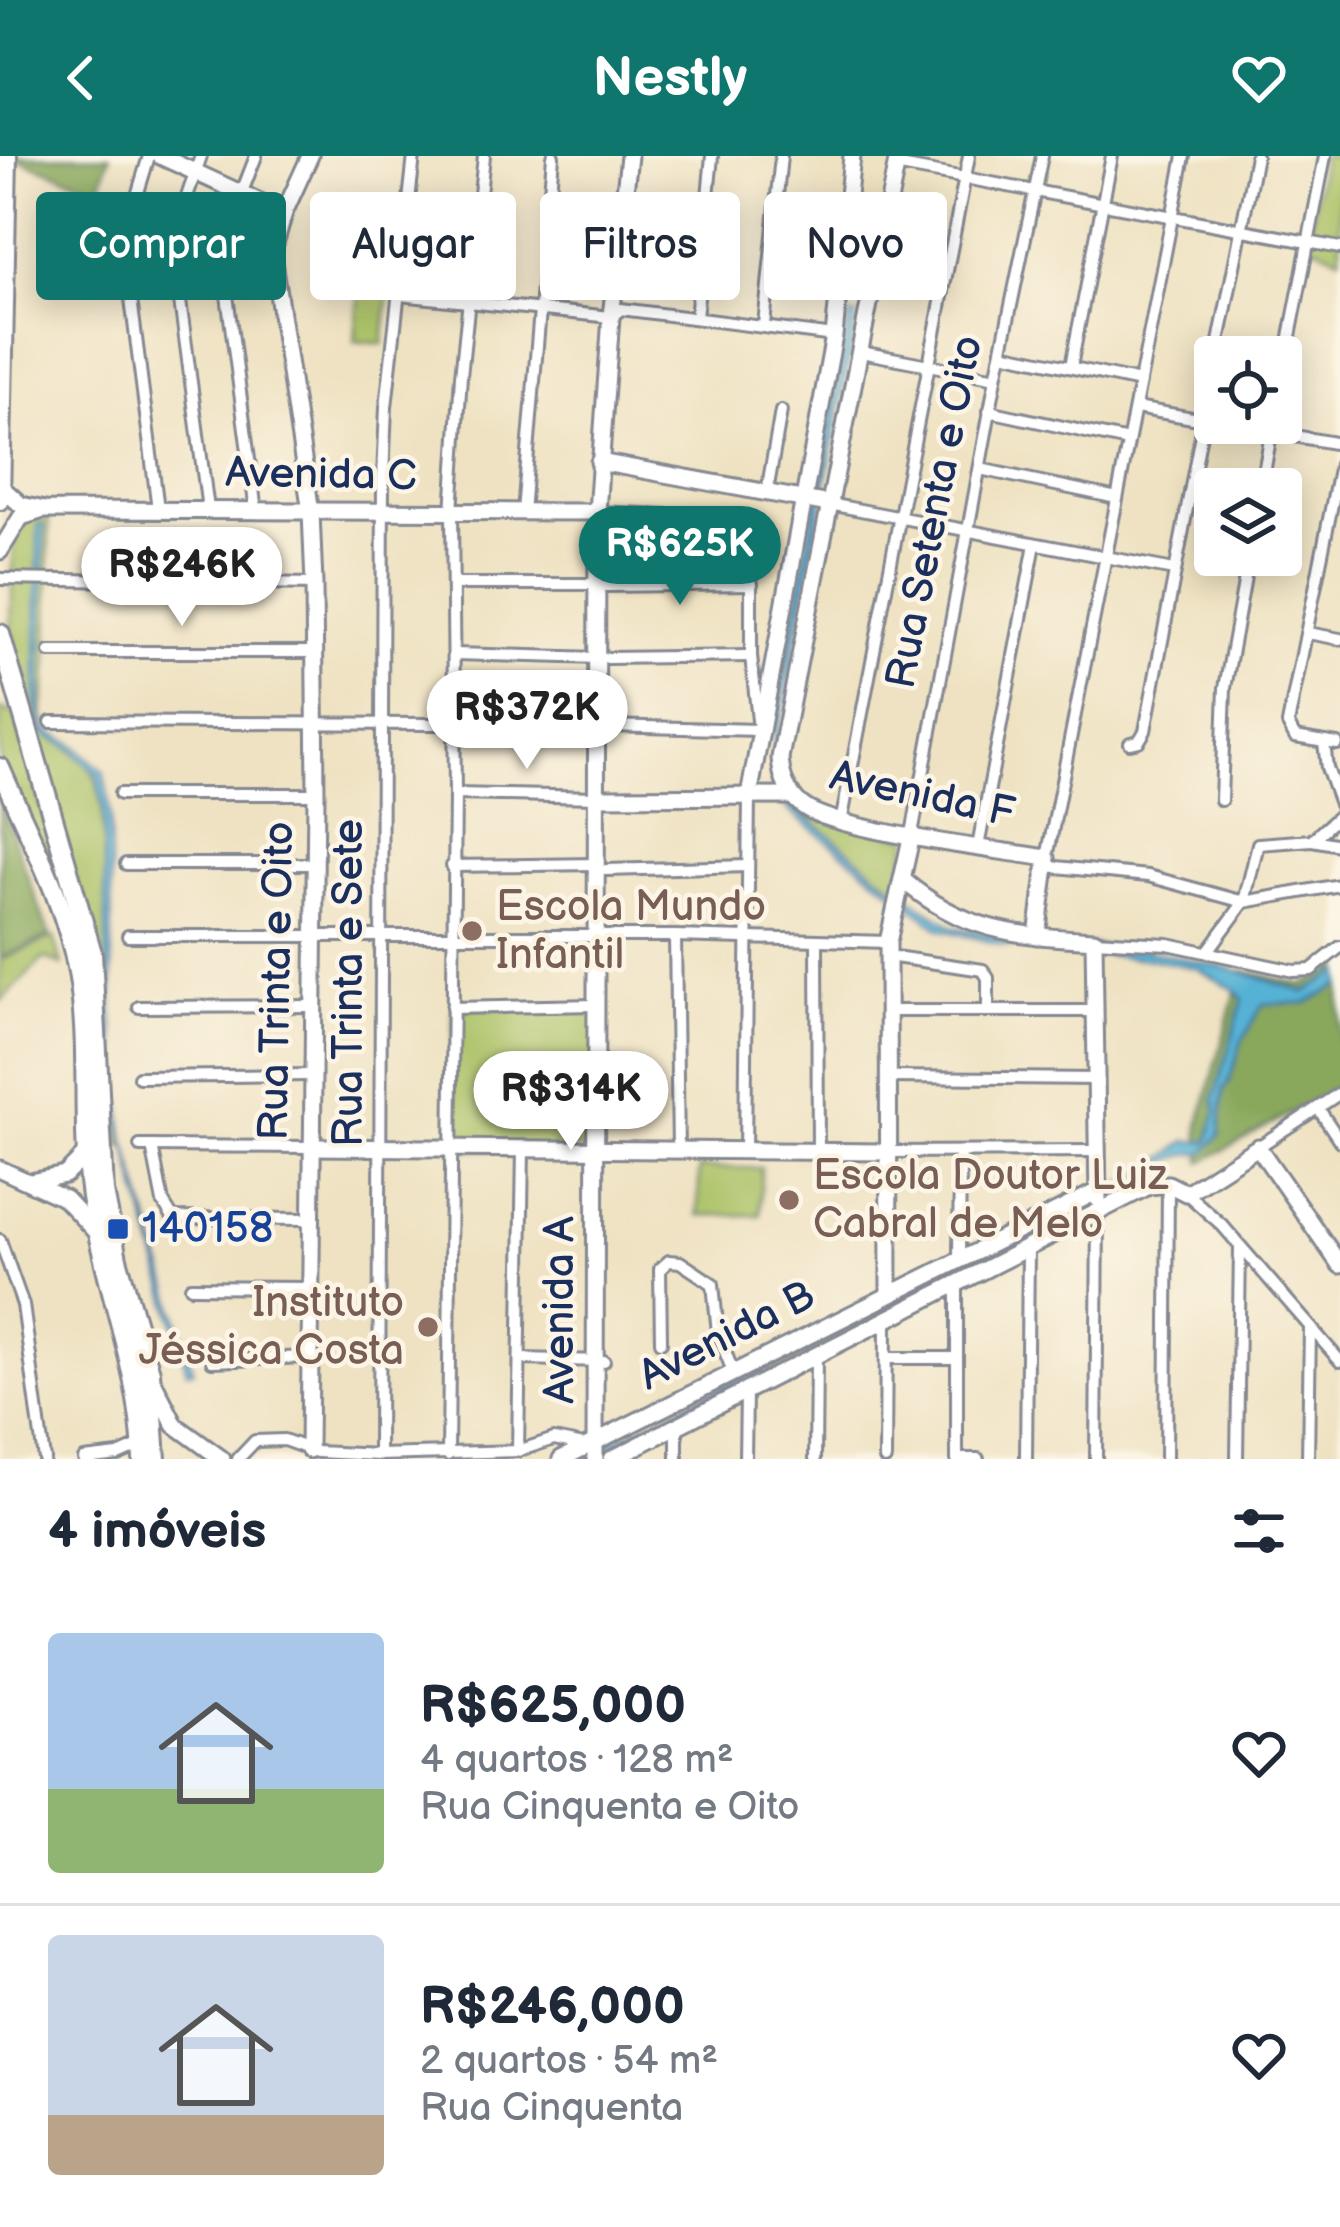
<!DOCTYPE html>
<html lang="pt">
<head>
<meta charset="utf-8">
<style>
	body { margin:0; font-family:"Balsamiq Sans",sans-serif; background:#f2f2f3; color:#1f2937; height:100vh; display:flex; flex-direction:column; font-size:45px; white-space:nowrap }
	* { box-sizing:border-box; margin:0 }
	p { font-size:39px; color:#747a83 }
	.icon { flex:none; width:66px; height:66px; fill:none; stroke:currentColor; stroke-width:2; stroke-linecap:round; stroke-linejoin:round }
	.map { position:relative; height:1303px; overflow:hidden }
	.side { display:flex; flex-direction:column; background:#fff; flex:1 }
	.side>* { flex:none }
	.hud { position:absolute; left:36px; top:36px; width:1269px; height:108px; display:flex; gap:24px }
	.controls { position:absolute; left:1194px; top:180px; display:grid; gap:24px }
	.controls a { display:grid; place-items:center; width:108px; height:108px; border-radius:12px; background:#fff; box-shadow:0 6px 30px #0003; font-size:60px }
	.price { position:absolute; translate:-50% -102px; padding:0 27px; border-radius:42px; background:#fff; color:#222; font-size:39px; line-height:78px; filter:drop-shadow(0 3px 6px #0008) }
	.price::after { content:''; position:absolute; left:50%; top:72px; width:36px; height:27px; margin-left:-18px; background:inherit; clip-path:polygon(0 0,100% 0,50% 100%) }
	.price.active { background:#0f766e; color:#fff }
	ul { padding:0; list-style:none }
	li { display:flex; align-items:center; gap:36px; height:300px; padding:0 48px }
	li+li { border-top:3px solid #e0e1e3 }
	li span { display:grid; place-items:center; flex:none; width:336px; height:240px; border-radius:12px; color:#555 }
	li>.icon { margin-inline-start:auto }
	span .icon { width:144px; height:144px; fill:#fffc; stroke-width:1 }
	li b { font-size:51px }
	h2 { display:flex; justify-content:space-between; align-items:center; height:144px; padding:0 48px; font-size:51px }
	.chip { padding:0 42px; border-radius:12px; background:#fff; box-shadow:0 6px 30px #0003; font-size:42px; line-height:108px }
	.chip.active { background:#0f766e; color:#fff }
	header { display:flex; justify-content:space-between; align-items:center; height:156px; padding:0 48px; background:#0f766e; color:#fff; font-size:54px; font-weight:800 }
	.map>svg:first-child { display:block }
	.green { fill:#acc267; stroke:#647862; stroke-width:3 }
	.forest { fill:#89a85c; stroke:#526c5d; stroke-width:3 }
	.water { fill:#57b2d5; stroke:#39709a; stroke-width:3 }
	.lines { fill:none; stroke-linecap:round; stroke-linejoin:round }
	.street-casing { stroke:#858890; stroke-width:16 }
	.secondary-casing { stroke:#858890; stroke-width:21 }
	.highway-casing { stroke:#858890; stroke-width:24 }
	.street { stroke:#fff; stroke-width:10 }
	.secondary { stroke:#fff; stroke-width:15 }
	.highway { stroke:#fff; stroke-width:18 }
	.education-dot { fill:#8d6e63; stroke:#fcf5e5; stroke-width:4.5 }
	.transit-dot { fill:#1a4fb4; stroke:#fcf5e5; stroke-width:4.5 }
	.labels { text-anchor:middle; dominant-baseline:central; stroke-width:9; stroke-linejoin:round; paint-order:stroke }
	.street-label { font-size:42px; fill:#1b2f5e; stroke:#fcf5e5 }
	.education-label { font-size:42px; fill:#785e54; stroke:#fcf5e5; text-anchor:start }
	.transit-label { font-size:42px; fill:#164399; stroke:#fcf5e5; text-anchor:start }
</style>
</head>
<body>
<header><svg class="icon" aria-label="back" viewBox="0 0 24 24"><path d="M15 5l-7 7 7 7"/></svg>Nestly<svg class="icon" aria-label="heart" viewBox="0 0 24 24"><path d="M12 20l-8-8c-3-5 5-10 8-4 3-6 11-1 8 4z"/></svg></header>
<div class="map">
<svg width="1340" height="1303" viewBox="0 0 1340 1303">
	<rect width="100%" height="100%" fill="#fcf5e5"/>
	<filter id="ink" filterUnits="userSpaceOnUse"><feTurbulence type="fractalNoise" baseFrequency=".00833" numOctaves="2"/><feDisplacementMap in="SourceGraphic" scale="24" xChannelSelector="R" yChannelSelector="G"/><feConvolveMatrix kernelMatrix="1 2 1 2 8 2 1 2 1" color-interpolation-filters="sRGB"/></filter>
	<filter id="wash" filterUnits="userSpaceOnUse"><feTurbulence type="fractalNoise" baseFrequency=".004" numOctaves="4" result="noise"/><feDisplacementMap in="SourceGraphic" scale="48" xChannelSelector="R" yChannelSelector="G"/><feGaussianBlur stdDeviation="2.7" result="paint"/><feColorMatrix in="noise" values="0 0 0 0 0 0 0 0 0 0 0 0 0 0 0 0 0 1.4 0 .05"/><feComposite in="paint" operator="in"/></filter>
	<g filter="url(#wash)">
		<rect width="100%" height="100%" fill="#efe2c2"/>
		<g class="green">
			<path d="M1322,0H1340V101L1308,88Z"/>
			<path d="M361,120L390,123L383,188L355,185Z"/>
			<path d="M49,360L48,504L43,558L47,573L89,611L96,623L102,655L114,928L123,991L106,993L95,797L15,510L11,472L14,378L22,366Z"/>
			<path d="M0,553L15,558L78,779L0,613Z"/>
			<path d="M804,658L909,681L898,734Z"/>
			<path d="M54,781L62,809L44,802L0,846V804Z"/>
			<path d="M453,851L598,852L597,992L452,994Z"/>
			<path d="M699,1012H761L760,1059H698Z"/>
		</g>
		<g class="forest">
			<path d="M9,0H110L99,33Z"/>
			<path d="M0,645L50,780L0,802Z"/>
			<path d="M1340,810V930L1202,1006L1199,970L1242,814L1302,829Z"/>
		</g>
		<g class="water">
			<path d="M849,159H857L779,574C776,598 771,623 786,644L888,727L953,771L1021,784L1141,793L1232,813L1305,836L1340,815V829L1307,847L1263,848L1242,885L1228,929L1224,932L1220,979L1204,997C1171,996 1151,1018 1123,1034L590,1303H577L1077,1052L1154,1009L1187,985L1208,986L1217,954L1214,944L1243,843L1235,834L1196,812L1150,803L1004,789L940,773L788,654L773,632L774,569Z"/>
			<path d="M38,368H44L40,561L46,574L73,588L104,616L110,657L113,857L124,978L193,1214L187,1215L117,955L108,847L103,654L97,619L71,593L43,578L35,563Z"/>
		</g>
	</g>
	<g filter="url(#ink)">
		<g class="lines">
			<g class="street-casing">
				<g id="street">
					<path d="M149,0L130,63L126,104L158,353"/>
					<path d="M201,0L181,58L176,115L208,353"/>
					<path d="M256,0L226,77L224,117L256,355"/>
					<path d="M895,9L1340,92"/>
					<path d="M400,139L611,161L621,153L834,180"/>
					<path d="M696,162L712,0"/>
					<path d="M764,169L781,0"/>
					<path d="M861,196L996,222"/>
					<path d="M1002,197L1140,226"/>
					<path d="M1216,201L1256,0"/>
					<path d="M1071,210L1112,0"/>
					<path d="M1281,227L1325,0"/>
					<path d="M1136,252L1340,288"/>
					<path d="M989,255L1128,285"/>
					<path d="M980,313L1117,342"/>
					<path d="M1261,333L1273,267"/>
					<path d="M767,336L781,255"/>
					<path d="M829,348L1174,414"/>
					<path d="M523,356L553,0"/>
					<path d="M597,356L738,362L747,365L751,378V500L759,574L606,570"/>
					<path d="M0,423L314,428"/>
					<path d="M455,428H598"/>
					<path d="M606,430L752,428"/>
					<path d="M1308,477L1340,483"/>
					<path d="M50,496H313"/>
					<path d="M455,498L599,502"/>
					<path d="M607,502L751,500"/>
					<path d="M51,566L598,569"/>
					<path d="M1130,587L1139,585L1145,575L1215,204"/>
					<path d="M1324,587L1327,612L1340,648"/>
					<path d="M1337,588L1295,581L1288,568L1340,308"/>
					<path d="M120,638H316"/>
					<path d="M455,638L598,641"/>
					<path d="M1221,644L1225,532L1249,399"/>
					<path d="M841,667L969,0"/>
					<path d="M912,678L996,222L1042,0"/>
					<path d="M1312,684L1340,689"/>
					<path d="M978,691L1035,388"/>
					<path d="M1047,702L1184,0"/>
					<path d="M126,708H314"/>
					<path d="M452,710L597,708"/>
					<path d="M1046,710L1148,720L1244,746L1340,729"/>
					<path d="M606,714L748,710"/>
					<path d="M128,780H675L888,786"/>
					<path d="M675,780L678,994"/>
					<path d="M817,784L818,996"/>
					<path d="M1094,784L1168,788L1294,815L1311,814L1340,791"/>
					<path d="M1208,795L1244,746L1258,688L1312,684L1340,659"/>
					<path d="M888,800L983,814L988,822V855"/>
					<path d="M139,851L313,850"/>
					<path d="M452,852L596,849"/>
					<path d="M888,855H1093"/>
					<path d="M139,921L311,919"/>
					<path d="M888,921L1098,923"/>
					<path d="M1318,952L1340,985"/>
					<path d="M140,990L310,991"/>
					<path d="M152,990L163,1046L173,1062L310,1063"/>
					<path d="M1258,991L1340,937"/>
					<path d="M745,996L749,640"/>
					<path d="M888,996L1098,995"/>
					<path d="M1186,1037L1222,1069L1340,1205"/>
					<path d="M0,1084L23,1149L44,1303"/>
					<path d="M959,1103L960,997"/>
					<path d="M191,1131L310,1132"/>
					<path d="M661,1186L660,1113L669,1105L680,1106L713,1128L718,1177L733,1216"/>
					<path d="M886,1202H957"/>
					<path d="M521,1203L604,1205"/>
					<path d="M212,1205L308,1201"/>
					<path d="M518,1295L523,993"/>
					<path d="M379,1299L383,322L386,251L414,0"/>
					<path d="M448,1299L455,638L452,356L461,220L484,0"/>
					<path d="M84,1303L118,1299L143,1288"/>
					<path d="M238,1303L255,1285L284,1284L317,1296L379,1299L518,1295L554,1283L589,1290"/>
					<path d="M677,1303V1271"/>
					<path d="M745,1303L746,1236"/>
					<path d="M815,1303L816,1201"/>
					<path d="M885,1303L886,1166"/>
					<path d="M957,1303V1129"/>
					<path d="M957,1303H978"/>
					<path d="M1026,1303L1028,1092"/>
					<path d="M1096,1303L1098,1058"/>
					<path d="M1166,1303L1168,1028"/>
					<path d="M1237,1303L1240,1091"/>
					<path d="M1308,1303L1310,1171"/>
				</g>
			</g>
			<g class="secondary-casing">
				<g id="secondary">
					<path d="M160,0L284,57"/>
					<path d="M898,0L780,602C781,621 787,638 803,650C835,675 998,694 1047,702L1037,780"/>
					<path d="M599,306L829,348"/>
					<path d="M0,330L21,349L45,354L597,356"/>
					<path d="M0,395L21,361L43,354"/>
					<path d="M749,640L834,180L852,0"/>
					<path d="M598,641L792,640"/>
					<path d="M903,724C965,777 1016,779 1094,784L1098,1043"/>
					<path d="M310,991L888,996"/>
					<path d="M0,1013L65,1043L96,1076"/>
					<path d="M30,1026L65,1019L88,996"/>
					<path d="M889,1138L888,786L912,678"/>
					<path d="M154,1227L175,1269L222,1303"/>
					<path d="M309,1294L316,638L314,428L311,356L272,98L284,57L310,0"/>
					<path d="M561,1303L1098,1035"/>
					<path d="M595,1303L597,356L611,161L629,0"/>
					<path d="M612,1303L1149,1030L1168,1028L1186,1037L1258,991L1340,1109"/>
				</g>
			</g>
			<g class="highway-casing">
				<g id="highway">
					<path d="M0,344L7,0"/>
					<path d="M0,478L92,797L104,1036L117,1103L150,1216L156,1303"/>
					<path d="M0,612C28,678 66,746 78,816C92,894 79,976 93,1053C108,1137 141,1217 143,1303"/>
				</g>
			</g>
			<use href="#street" class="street"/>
			<use href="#secondary" class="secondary"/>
			<use href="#highway" class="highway"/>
		</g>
	</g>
	<g class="education-dot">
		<circle cx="472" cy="775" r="12"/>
		<circle cx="789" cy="1044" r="12"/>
		<circle cx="428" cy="1171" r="12"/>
	</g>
	<rect class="transit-dot" x="106" y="1061" width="24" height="24" rx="6"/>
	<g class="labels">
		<g class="street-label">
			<text transform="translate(321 319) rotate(1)">Avenida C</text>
			<text transform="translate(935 356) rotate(-79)">Rua Setenta e Oito</text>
			<text transform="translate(922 639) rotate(12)">Avenida F</text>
			<text transform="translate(277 825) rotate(-89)">Rua Trinta e Oito</text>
			<text transform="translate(349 827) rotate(-90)">Rua Trinta e Sete</text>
			<text transform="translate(560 1154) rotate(-90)">Avenida A</text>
			<text transform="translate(727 1180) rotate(-27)">Avenida B</text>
		</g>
		<g class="education-label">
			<text x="496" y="751">Escola Mundo<tspan x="496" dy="48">Infantil</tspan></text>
			<text x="813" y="1020">Escola Doutor Luiz<tspan x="813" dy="48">Cabral de Melo</tspan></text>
			<text x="404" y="1147" text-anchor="end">Instituto<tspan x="404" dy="48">Jéssica Costa</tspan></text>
		</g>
		<g class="transit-label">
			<text x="142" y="1073">140158</text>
		</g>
	</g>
</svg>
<div class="controls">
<a><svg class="icon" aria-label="locate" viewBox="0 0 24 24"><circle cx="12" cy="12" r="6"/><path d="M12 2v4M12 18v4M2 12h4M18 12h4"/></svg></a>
<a><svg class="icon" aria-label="layers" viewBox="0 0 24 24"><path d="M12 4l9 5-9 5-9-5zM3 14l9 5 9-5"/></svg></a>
</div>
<b class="price active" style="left:680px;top:452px">R$625K</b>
<b class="price" style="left:182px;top:473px">R$246K</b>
<b class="price" style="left:527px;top:616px">R$372K</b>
<b class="price" style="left:571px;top:997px">R$314K</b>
<div class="hud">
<a class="chip active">Comprar</a>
<a class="chip">Alugar</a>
<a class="chip">Filtros</a>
<a class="chip">Novo</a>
</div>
</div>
<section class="side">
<h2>4 imóveis<svg class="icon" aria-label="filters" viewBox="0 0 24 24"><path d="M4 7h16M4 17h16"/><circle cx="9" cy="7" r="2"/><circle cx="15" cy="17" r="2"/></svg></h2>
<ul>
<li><span style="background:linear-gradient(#a9c7e8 65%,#8fb573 0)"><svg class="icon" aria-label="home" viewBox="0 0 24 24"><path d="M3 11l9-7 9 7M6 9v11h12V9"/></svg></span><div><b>R$625,000</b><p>4 quartos · 128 m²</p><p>Rua Cinquenta e Oito</p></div><svg class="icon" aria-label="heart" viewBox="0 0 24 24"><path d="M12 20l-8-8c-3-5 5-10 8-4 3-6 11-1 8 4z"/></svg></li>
<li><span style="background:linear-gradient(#c9d6e8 75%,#b9a48a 0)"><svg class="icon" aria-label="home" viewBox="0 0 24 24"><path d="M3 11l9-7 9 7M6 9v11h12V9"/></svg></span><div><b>R$246,000</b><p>2 quartos · 54 m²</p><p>Rua Cinquenta</p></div><svg class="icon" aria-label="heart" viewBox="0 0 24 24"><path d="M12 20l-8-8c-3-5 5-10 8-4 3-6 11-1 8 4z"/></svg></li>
</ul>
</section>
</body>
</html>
